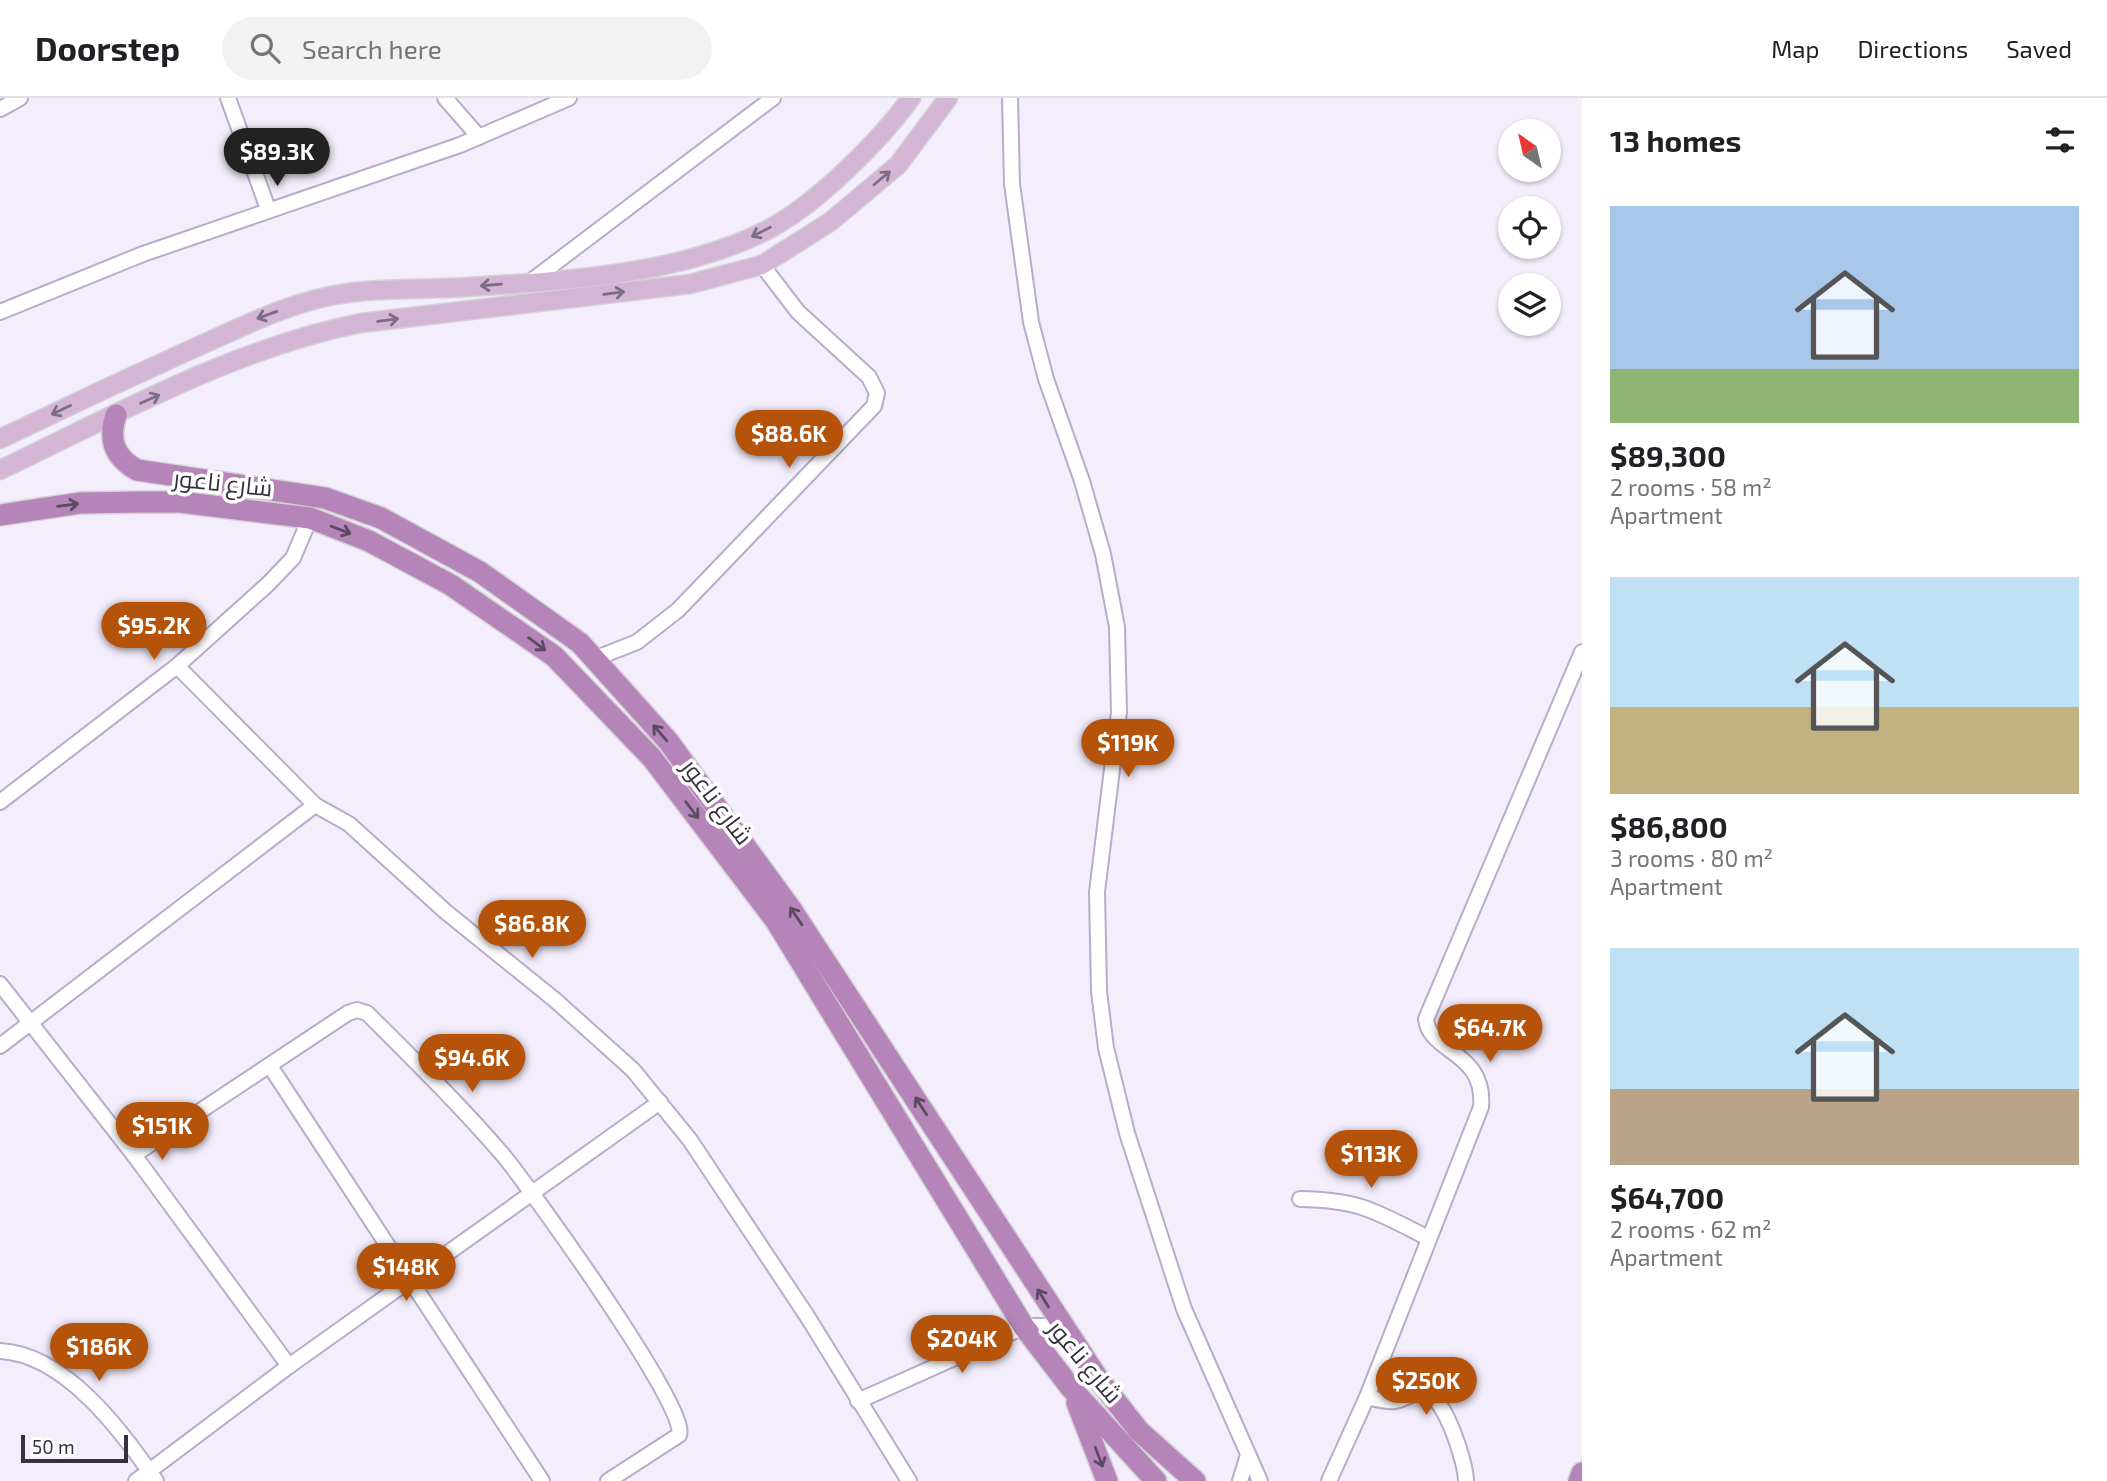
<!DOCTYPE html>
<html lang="en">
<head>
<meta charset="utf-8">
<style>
	body { margin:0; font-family:"Exo 2",Cairo,sans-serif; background:#f2f2f2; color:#202124; height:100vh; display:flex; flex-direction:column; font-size:26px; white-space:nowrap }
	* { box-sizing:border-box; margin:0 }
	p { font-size:23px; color:#757577 }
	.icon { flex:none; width:38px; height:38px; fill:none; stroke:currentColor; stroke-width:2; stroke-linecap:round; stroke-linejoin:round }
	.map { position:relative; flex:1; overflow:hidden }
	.panel { display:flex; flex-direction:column; background:#fff; width:525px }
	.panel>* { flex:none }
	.needle { width:46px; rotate:326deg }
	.controls { position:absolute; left:1498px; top:21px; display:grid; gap:14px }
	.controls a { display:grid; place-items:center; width:63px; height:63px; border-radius:50%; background:#fff; box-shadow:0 2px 5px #0004; font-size:35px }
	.scale { position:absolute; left:21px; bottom:18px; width:107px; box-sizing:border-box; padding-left:7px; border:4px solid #36313e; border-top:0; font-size:19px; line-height:24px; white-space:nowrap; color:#36313e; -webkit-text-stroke:5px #fefffe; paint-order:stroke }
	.price { position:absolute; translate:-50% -60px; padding:0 16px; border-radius:24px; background:#b45309; color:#fff; font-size:23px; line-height:46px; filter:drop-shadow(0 2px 4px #0008) }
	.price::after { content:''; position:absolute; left:50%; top:42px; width:21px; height:16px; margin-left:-10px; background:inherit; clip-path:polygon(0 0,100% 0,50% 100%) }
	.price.active { background:#222; color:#fff }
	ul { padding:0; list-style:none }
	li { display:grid; align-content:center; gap:14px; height:371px; padding:0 28px }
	li span { display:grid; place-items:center; height:217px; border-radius:0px; color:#555 }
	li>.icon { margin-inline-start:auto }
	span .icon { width:126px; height:126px; fill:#fffc; stroke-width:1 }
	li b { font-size:30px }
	h2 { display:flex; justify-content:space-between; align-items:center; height:84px; padding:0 28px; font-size:30px }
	header { display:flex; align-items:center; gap:42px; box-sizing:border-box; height:98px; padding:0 35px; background:#fff; border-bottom:2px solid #e0e0e0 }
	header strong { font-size:33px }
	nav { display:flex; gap:38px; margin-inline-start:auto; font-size:24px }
	.search { width:490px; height:63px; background:#f2f2f2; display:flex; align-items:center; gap:18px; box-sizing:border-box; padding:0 24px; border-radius:38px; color:#757577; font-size:26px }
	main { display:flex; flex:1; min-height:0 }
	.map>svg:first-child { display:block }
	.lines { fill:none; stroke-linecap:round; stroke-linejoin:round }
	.minor-casing { stroke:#b8abcc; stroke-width:18 }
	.major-casing { stroke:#d3d2d5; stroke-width:21 }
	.highway-casing { stroke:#d3d2d5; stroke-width:24 }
	.minor { stroke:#fff; stroke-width:14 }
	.major { stroke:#d3b6d6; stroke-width:18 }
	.highway { stroke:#b585ba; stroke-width:21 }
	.oneway { stroke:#7d6d82 }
	.oneway2 { stroke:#5c4a63 }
	.labels { text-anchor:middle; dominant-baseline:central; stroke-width:7; stroke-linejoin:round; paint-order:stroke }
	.street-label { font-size:24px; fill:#36313e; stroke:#fefffe }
</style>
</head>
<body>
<header>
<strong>Doorstep</strong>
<div class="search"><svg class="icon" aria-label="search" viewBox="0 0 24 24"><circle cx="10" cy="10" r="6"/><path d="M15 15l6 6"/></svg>Search here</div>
<nav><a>Map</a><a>Directions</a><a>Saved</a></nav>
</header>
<main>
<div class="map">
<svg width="1582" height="1383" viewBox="0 0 1582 1383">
	<rect width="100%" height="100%" fill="#f4eefc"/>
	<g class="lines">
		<g class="minor-casing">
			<g id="minor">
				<path d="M228,0L268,111"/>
				<path d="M445,0L479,39"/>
				<path d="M1010,0L1012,86L1031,224L1046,281L1082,383L1103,456L1117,529L1119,614L1097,794L1099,893L1106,950L1127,1035L1184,1211L1260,1383"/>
				<path d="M0,11L20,0"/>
				<path d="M530,184L773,0"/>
				<path d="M0,214L143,156L460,47L569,0"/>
				<path d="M594,561L637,544L678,512L874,308L877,295L869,279L798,214L762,167"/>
				<path d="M177,568L315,707"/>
				<path d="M0,704L177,568L267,487L293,460L310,420"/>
				<path d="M0,886L134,1057L289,1268"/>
				<path d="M0,948L315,707L349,726L446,814L555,902L633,972L690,1042L807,1218L909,1383"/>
				<path d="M270,968L542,1383"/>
				<path d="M134,1057L348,915L357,912L367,915C413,961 460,1007 503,1057C528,1087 691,1313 679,1337L608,1383"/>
				<path d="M1300,1101C1360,1102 1375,1113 1428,1140"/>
				<path d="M0,1253C65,1256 122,1333 156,1383"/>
				<path d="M1367,1299C1376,1301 1385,1304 1395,1303C1405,1301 1416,1292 1426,1295C1445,1299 1466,1365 1466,1383"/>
				<path d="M858,1303L1026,1228H1060"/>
				<path d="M136,1383L289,1268L660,1004"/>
				<path d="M1240,1383L1248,1357"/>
				<path d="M1329,1383L1367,1299L1481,1009C1486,953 1429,955 1426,921L1582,554"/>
			</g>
		</g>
		<g class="major-casing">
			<g id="major">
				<path d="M0,341C64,310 128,280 192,251C238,231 281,208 330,198C375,189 422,192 468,189C563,183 677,177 763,134C813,110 879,44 911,0"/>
				<path d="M0,372C116,317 234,250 361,225L690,186L762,167L830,124L898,67L948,0"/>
			</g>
		</g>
		<g class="highway-casing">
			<g id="highway">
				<path d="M116,317C108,342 114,359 137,372L325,400L381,420L480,474L580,545L668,643L791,811L1099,1282L1139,1333L1195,1383"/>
				<path d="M0,417L80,405L143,404H180L310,420L369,443L451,487L554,558L652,660L776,823L1024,1229L1071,1290L1156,1383"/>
				<path d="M1077,1305L1107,1383"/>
				<path d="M1579,1383L1582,1375"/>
			</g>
		</g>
		<use href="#minor" class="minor"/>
		<use href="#major" class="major"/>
		<use href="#highway" class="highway"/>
	</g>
	<defs><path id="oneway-shaft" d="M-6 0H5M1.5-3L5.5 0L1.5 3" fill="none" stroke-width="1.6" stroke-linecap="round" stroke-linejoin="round" transform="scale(1.75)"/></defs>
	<g class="oneway">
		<use href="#oneway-shaft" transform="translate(882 80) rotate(-40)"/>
		<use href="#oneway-shaft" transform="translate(761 134) rotate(153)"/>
		<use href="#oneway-shaft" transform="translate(491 187) rotate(175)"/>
		<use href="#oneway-shaft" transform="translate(614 195) rotate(-7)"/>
		<use href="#oneway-shaft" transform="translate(267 217) rotate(160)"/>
		<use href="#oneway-shaft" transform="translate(388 222) rotate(-7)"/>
		<use href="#oneway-shaft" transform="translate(150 301) rotate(-24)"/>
		<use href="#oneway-shaft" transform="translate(61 312) rotate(155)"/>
	</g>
	<g class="oneway2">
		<use href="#oneway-shaft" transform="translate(68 407) rotate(-8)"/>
		<use href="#oneway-shaft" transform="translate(341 432) rotate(21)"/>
		<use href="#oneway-shaft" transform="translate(537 546) rotate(37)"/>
		<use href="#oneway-shaft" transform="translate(660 635) rotate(-131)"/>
		<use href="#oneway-shaft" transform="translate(692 712) rotate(53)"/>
		<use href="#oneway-shaft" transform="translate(796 818) rotate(-124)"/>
		<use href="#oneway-shaft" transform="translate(921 1008) rotate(-123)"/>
		<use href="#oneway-shaft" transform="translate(1043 1200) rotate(-122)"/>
		<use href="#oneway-shaft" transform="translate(1099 1359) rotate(69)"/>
	</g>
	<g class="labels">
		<g class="street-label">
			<text transform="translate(223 384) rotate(6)">شارع ناعور</text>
			<text transform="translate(718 703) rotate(53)">شارع ناعور</text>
			<text transform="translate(1086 1263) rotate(50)">شارع ناعور</text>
		</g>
	</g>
</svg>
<div class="controls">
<a><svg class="needle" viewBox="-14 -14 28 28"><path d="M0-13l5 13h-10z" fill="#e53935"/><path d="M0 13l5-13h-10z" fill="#757577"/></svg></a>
<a><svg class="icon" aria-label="locate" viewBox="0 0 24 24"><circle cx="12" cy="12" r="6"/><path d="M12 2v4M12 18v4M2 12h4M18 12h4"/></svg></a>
<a><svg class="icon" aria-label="layers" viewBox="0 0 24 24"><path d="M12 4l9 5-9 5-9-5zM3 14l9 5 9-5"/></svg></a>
</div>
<div class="scale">50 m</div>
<b class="price active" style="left:277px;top:90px">$89.3K</b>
<b class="price" style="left:789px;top:372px">$88.6K</b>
<b class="price" style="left:154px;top:564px">$95.2K</b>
<b class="price" style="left:1128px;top:681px">$119K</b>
<b class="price" style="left:532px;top:862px">$86.8K</b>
<b class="price" style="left:1490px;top:966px">$64.7K</b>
<b class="price" style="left:472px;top:996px">$94.6K</b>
<b class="price" style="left:162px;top:1064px">$151K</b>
<b class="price" style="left:1371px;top:1092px">$113K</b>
<b class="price" style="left:406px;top:1205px">$148K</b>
<b class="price" style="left:962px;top:1277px">$204K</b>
<b class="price" style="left:99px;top:1285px">$186K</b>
<b class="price" style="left:1426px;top:1319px">$250K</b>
</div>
<section class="panel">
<h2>13 homes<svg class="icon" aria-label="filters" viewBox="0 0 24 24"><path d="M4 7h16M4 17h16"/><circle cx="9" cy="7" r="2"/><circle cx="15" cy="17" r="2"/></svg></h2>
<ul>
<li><span style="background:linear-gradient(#a9c7e8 75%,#8fb573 0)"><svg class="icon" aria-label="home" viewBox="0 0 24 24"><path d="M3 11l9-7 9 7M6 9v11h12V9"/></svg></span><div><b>$89,300</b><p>2 rooms · 58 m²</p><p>Apartment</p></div></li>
<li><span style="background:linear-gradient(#bfe0f5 60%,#c2b280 0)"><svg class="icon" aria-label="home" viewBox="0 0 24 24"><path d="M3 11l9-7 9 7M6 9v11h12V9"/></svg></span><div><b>$86,800</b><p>3 rooms · 80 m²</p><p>Apartment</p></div></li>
<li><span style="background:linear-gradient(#bfe0f5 65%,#b9a48a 0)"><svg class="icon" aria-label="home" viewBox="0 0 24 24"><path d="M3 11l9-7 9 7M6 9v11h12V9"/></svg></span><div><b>$64,700</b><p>2 rooms · 62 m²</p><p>Apartment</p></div></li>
</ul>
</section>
</main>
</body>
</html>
